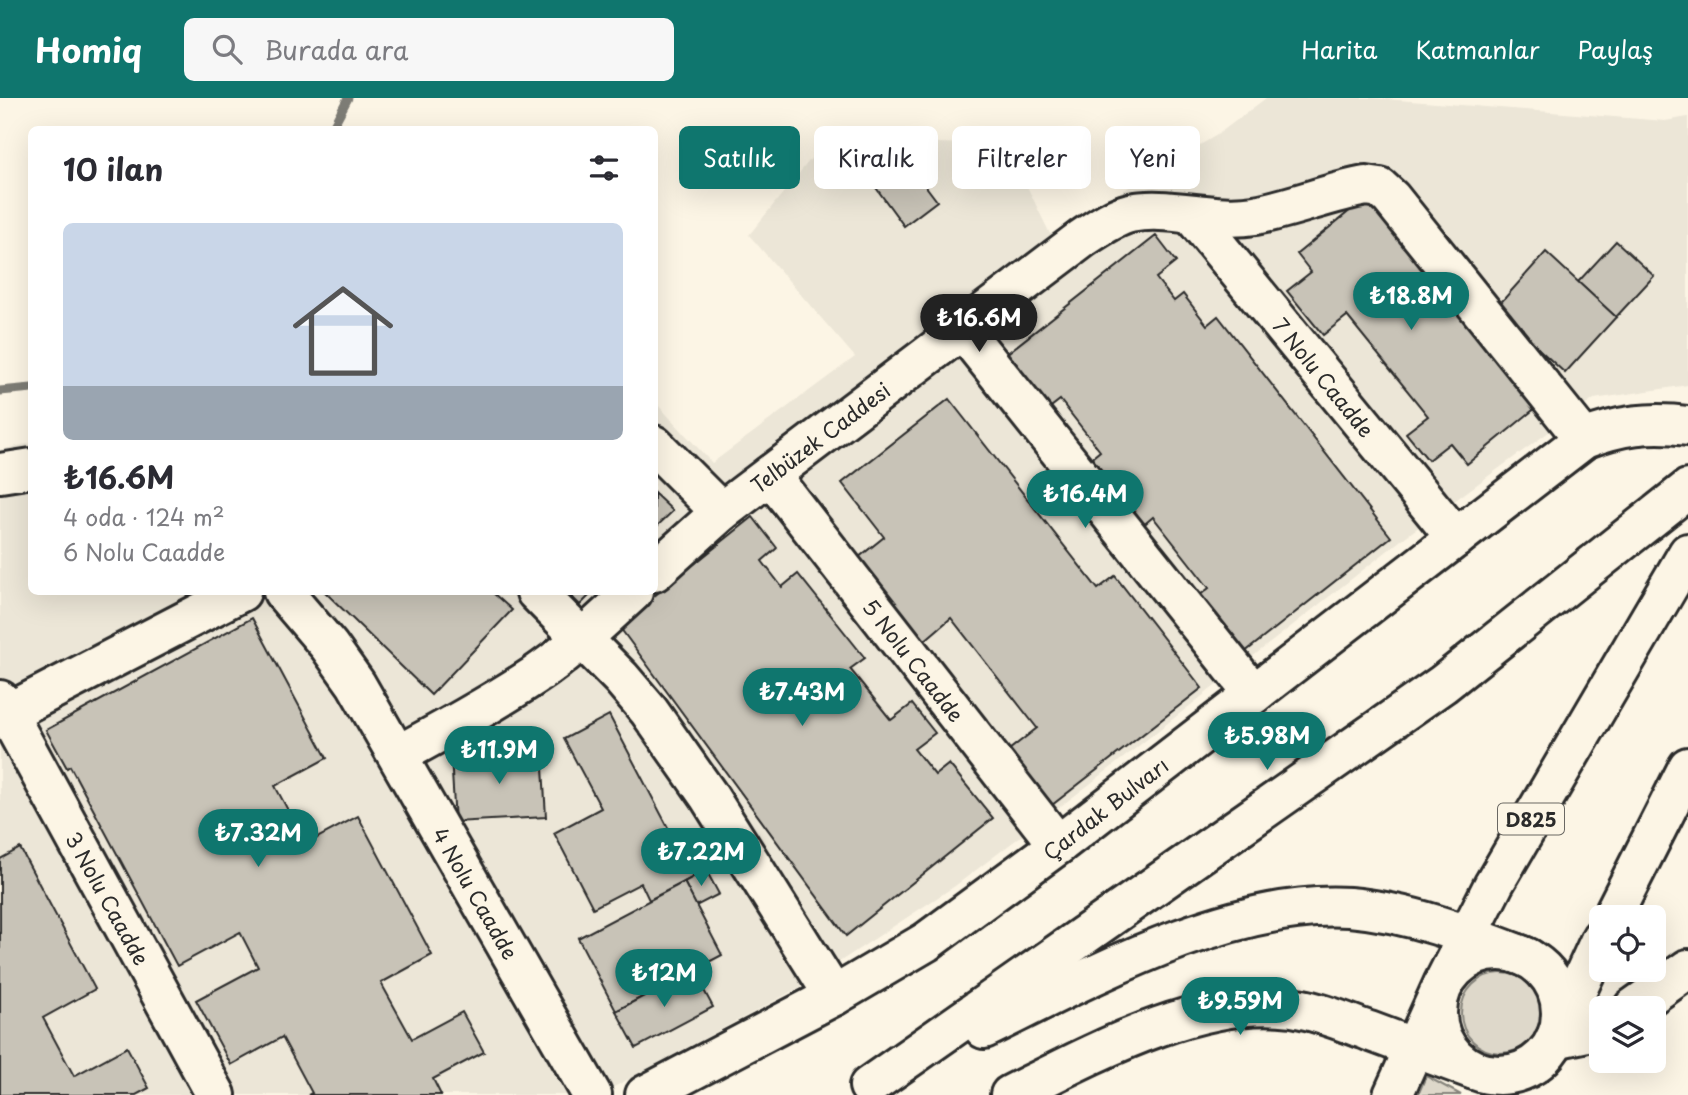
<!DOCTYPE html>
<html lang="tr">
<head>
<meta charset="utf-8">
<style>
	body { margin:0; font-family:"Playpen Sans",sans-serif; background:#f7f7f7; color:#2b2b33; height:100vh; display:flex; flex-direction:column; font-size:26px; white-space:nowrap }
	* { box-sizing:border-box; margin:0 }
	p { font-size:23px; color:#7c7c81 }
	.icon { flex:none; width:38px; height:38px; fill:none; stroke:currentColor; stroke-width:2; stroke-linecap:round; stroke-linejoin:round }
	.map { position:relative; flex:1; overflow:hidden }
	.details { position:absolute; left:28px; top:28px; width:630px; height:469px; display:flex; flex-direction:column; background:#fff; border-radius:10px; box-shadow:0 7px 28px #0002 }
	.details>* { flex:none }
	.banner { position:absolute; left:679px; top:28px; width:665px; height:63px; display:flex; gap:14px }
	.buttons { position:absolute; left:1589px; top:807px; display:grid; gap:14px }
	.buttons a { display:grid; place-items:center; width:77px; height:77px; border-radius:10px; background:#fff; box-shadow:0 7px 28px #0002; font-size:35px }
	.price { position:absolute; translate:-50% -60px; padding:0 16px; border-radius:24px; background:#0f766e; color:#fff; font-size:23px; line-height:46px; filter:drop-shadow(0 2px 4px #0008) }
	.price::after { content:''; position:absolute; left:50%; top:42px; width:21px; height:16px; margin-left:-10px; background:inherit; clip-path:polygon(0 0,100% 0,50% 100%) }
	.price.selected { background:#222; color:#fff }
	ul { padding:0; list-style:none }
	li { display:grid; align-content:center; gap:14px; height:371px; padding:0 35px }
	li+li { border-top:2px solid #e1e1e2 }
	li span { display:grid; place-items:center; height:217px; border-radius:10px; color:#555 }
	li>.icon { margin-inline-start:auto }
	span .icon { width:126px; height:126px; fill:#fffc; stroke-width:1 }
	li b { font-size:30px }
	h2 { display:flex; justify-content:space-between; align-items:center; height:84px; padding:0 35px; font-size:30px }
	.pill { padding:0 24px; border-radius:10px; background:#fff; box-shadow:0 7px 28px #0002; font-size:24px; line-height:63px }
	.pill.selected { background:#0f766e; color:#fff }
	header { display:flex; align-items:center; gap:42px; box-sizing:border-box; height:98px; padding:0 35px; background:#0f766e; color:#fff }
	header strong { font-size:33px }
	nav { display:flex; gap:38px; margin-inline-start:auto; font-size:24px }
	.search { width:490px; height:63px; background:#f7f7f7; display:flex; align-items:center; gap:18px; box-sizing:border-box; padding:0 24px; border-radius:10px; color:#7c7c81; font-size:26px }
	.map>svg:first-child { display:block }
	.built { fill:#ece6d7 }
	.green { fill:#ded8ca; stroke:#84827a; stroke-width:2 }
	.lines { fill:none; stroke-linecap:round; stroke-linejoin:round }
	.stream { stroke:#7d7b74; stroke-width:9 }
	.building { fill:#c8c3b7; stroke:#2b2b2b; stroke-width:2 }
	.secondary-casing { stroke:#2b2b2b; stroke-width:44 }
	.highway-casing { stroke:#2b2b2b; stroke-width:44 }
	.secondary { stroke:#fcf5e5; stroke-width:38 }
	.highway { stroke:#fcf5e5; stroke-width:38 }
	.labels { text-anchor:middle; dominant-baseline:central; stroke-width:5; stroke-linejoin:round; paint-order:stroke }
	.shield { fill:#fcf5e5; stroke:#6a6863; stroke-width:2 }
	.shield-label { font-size:19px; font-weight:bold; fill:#2b2b2b }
	.street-label { font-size:21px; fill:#2b2b2b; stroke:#fcf5e5 }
</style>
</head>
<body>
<header>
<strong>Homiq</strong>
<div class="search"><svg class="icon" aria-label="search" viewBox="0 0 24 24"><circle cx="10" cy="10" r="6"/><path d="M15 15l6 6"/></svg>Burada ara</div>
<nav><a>Harita</a><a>Katmanlar</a><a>Paylaş</a></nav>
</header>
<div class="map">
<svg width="1688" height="997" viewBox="0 0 1688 997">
	<rect width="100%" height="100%" fill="#fcf5e5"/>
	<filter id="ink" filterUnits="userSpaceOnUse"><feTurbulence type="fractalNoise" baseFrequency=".0143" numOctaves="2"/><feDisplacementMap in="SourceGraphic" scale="14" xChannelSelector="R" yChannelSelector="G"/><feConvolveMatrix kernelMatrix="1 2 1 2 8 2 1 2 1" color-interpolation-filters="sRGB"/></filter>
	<g filter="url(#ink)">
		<path class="built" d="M1266,0H1372L1665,23L1688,19V287L1594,301L1405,439L1090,686L955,788L804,887L599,997H0V352L31,345L32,494H654L655,304L712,365L855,259L749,137L826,42L1007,47L1050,136L1217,37Z"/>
		<g class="green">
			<circle cx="1501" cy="915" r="40"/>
			<path d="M1426,978L1461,997H1418Z"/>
		</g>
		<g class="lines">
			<g class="stream">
				<path d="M331,32L348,0"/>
				<path d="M0,293L32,290"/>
			</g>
		</g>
		<g class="building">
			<path d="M906,62L937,103L904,128L874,87Z"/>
			<path d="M1368,98L1538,308L1467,366L1450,345L1428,362L1406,335L1428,318L1347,218L1323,237L1287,193L1311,174L1297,156Z"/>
			<path d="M1156,138L1176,164L1156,180L1174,203L1183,196L1207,227L1218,218L1391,439L1240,558L1195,501L1209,490L1153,419L1140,430L1088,363L1100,353L1060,302L1047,312L1005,257Z"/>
			<path d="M1616,143L1654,178L1616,219L1578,184Z"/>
			<path d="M1546,154L1616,219L1565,275L1495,211Z"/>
			<path d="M949,301L1098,491L1115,478L1202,590L1052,707L1009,652L1037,630L951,520L924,543L858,460L884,439L842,385Z"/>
			<path d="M654,395L673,413L654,431Z"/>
			<path d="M753,419L777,450L762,463L782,489L798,476L865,560L850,571L891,622L912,606L935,635L914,651L935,677L949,666L993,720L846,838L618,527Z"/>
			<path d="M325,494H492L512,512L431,597Z"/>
			<path d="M567,494H593L580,507Z"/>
			<path d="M252,520L327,660L275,688L306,746L358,718L432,857L381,885L412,941L462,914L484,954L433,981L441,997H308L312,995L282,939L231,967L196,902L258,869L240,834L177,868L70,668L67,670L46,632Z"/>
			<path d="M609,617L694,779L649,802L641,785L593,810L554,735L601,710L564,641Z"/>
			<path d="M542,653L546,719L455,724L451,658Z"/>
			<path d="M20,750L95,891L43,920L74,978L127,949L149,990L136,997H0V761Z"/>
			<path d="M706,772L719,796L696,808L684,784Z"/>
			<path d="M684,784L722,857L616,913L578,840Z"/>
			<path d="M693,872L713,909L636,950L616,913Z"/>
		</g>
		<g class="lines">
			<g class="secondary-casing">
				<g id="secondary">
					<path d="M1192,117L1456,440"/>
					<path d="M962,231L1254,596"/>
					<path d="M654,347L721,414L1083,140C1097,131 1113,119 1130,115C1168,107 1213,124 1255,117C1293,110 1328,95 1366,88L1380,90L1391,100L1584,341"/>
					<path d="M0,375L32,370"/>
					<path d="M770,377L1058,747"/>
					<path d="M654,474L721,414"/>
					<path d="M283,494L329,548L356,586L592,997"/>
					<path d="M536,494L621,580L649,613L708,697L834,898"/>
					<path d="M0,602L216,997"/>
					<path d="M0,619L241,494"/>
					<path d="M398,657C444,632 490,607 534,578C570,554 601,523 633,494"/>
					<path d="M1633,910L1688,871"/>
					<path d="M984,931C1088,880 1232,801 1349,809C1411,814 1471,838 1528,860"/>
					<path d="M1555,941L1583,935L1601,928"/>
					<path d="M869,988L1443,586L1688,391"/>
					<path d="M645,997L834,898L926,844L1058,747L1584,341C1620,327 1650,323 1688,328"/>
					<path d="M1010,997C1090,957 1200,896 1292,909C1318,913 1344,924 1369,933C1404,946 1439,959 1474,972"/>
				</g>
			</g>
			<g class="highway-casing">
				<g id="highway">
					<path d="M1612,819L1688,669"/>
					<circle cx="1499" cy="915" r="62"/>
					<path d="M1560,930L1601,840"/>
					<path d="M1393,997L1443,886L1494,786L1688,455"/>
				</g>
			</g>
			<use href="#secondary" class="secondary"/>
			<use href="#highway" class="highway"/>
		</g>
	</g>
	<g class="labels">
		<rect class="shield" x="1498" y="705.5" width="66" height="31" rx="5"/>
		<g class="shield-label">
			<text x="1531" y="721">D825</text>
		</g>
		<g class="street-label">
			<text transform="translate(1324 279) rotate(51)">7 Nolu Caadde</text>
			<text transform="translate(820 339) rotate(-37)">Telbüzek Caddesi</text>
			<text transform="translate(914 562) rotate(52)">5 Nolu Caadde</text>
			<text transform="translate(1105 710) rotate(-38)">Çardak Bulvarı</text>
			<text transform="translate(476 795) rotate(60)">4 Nolu Caadde</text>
			<text transform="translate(108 800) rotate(61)">3 Nolu Caadde</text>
		</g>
	</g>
</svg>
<div class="buttons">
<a><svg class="icon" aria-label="locate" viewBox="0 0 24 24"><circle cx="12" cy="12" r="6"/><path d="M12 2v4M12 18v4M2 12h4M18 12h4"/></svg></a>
<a><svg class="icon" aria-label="layers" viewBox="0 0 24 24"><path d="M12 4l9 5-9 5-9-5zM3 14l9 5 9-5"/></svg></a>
</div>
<b class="price" style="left:1411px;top:234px">₺18.8M</b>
<b class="price selected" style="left:979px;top:256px">₺16.6M</b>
<b class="price" style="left:1085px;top:432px">₺16.4M</b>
<b class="price" style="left:802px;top:630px">₺7.43M</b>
<b class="price" style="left:1267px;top:674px">₺5.98M</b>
<b class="price" style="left:499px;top:688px">₺11.9M</b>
<b class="price" style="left:258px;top:771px">₺7.32M</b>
<b class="price" style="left:701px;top:790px">₺7.22M</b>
<b class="price" style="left:664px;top:911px">₺12M</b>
<b class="price" style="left:1240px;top:939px">₺9.59M</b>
<div class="banner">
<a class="pill selected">Satılık</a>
<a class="pill">Kiralık</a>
<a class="pill">Filtreler</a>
<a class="pill">Yeni</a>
</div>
<section class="details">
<h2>10 ilan<svg class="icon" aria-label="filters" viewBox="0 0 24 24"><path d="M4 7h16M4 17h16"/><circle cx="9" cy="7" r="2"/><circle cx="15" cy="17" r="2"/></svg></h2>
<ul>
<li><span style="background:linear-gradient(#c9d6e8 75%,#9aa5b1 0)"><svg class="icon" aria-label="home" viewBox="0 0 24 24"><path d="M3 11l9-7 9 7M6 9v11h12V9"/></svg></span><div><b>₺16.6M</b><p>4 oda · 124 m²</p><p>6 Nolu Caadde</p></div></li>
</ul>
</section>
</div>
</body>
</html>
